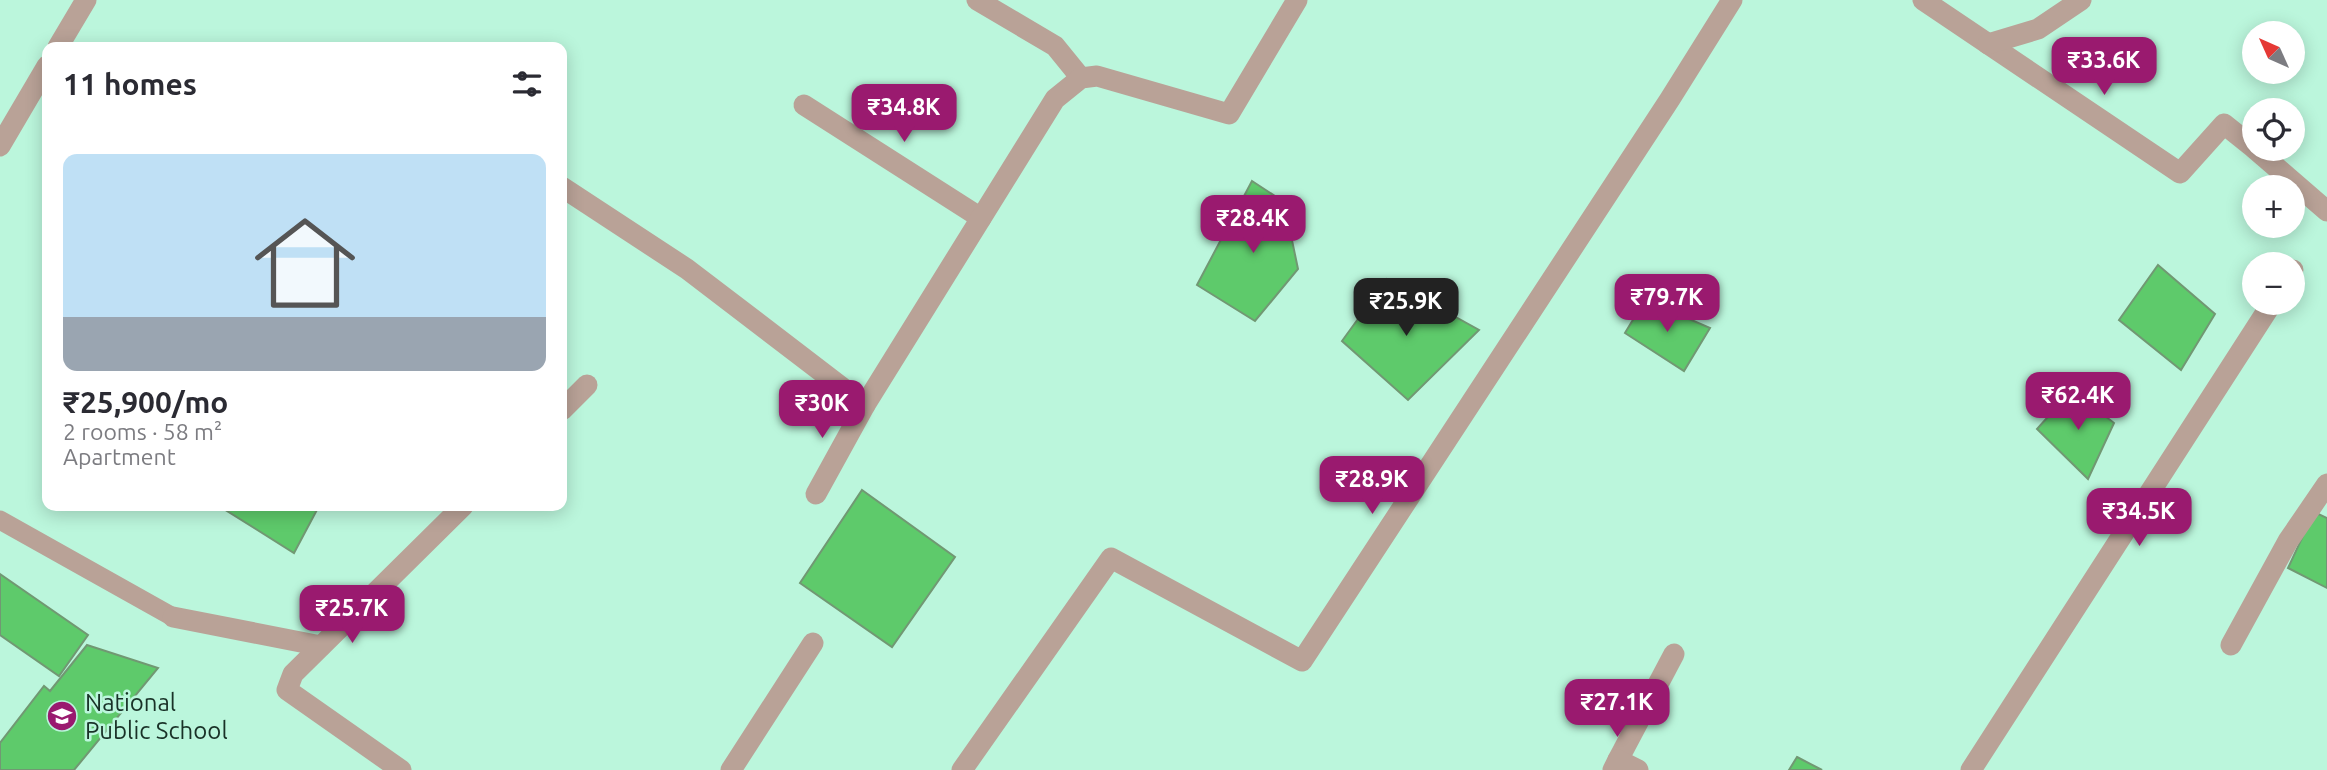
<!DOCTYPE html>
<html lang="en">
<head>
<meta charset="utf-8">
<style>
	body { margin:0; font-family:Ubuntu,sans-serif; background:#f2f2f3; color:#2b2b33; height:100vh; display:flex; flex-direction:column; font-size:26px; white-space:nowrap }
	* { box-sizing:border-box; margin:0 }
	p { font-size:23px; color:#7c7c81 }
	.icon { flex:none; width:38px; height:38px; fill:none; stroke:currentColor; stroke-width:2; stroke-linecap:round; stroke-linejoin:round }
	.map { position:relative; flex:1; overflow:hidden }
	.sheet { position:absolute; left:42px; top:42px; width:525px; height:469px; display:flex; flex-direction:column; background:#fff; border-radius:14px; box-shadow:0 4px 18px #0003 }
	.sheet>* { flex:none }
	.needle { width:46px; rotate:315deg }
	.fabs { position:absolute; left:2242px; top:21px; display:grid; gap:14px }
	.fabs a { display:grid; place-items:center; width:63px; height:63px; border-radius:50%; background:#fff; box-shadow:0 4px 18px #0003; font-size:35px }
	.price { position:absolute; translate:-50% -60px; padding:0 16px; border-radius:14px; background:#9a1a6f; color:#fff; font-size:23px; line-height:46px; filter:drop-shadow(0 2px 4px #0008) }
	.price::after { content:''; position:absolute; left:50%; top:42px; width:21px; height:16px; margin-left:-10px; background:inherit; clip-path:polygon(0 0,100% 0,50% 100%) }
	.price.selected { background:#222; color:#fff }
	ul { padding:0; list-style:none }
	li { display:grid; align-content:center; gap:14px; height:371px; padding:0 21px }
	li span { display:grid; place-items:center; height:217px; border-radius:14px; color:#555 }
	li>.icon { margin-inline-start:auto }
	span .icon { width:126px; height:126px; fill:#fffc; stroke-width:1 }
	li b { font-size:30px }
	h2 { display:flex; justify-content:space-between; align-items:center; height:84px; padding:0 21px; font-size:30px }
	.map>svg:first-child { display:block }
	.building { fill:#5eca6b; stroke:#719873; stroke-width:2 }
	.lines { fill:none; stroke-linecap:round; stroke-linejoin:round }
	.lane { stroke:#b9a297; stroke-width:19 }
	.street { stroke:#b9a297; stroke-width:21 }
	.labels { text-anchor:middle; dominant-baseline:central; stroke-width:5; stroke-linejoin:round; paint-order:stroke }
	.poi-label { font-size:24px; fill:#193127; stroke:#bbf6dc; text-anchor:start }
</style>
</head>
<body>
<div class="map">
<svg width="2327" height="770" viewBox="0 0 2327 770">
	<rect width="100%" height="100%" fill="#bbf6dc"/>
	<g class="building">
		<path d="M1252,181L1284,202L1298,269L1255,321L1197,285Z"/>
		<path d="M2158,265L2215,314L2181,370L2119,320Z"/>
		<path d="M1387,279L1479,330L1408,400L1342,341Z"/>
		<path d="M1645,300L1710,328L1684,371L1625,333Z"/>
		<path d="M2072,390L2114,423L2088,479L2037,429Z"/>
		<path d="M862,490L955,557L892,647L800,583Z"/>
		<path d="M219,506H319L294,553Z"/>
		<path d="M2314,512L2327,518V588L2288,568Z"/>
		<path d="M0,574L88,635L59,676L0,635Z"/>
		<path d="M87,645L158,668L74,770H0V743L44,686L50,691Z"/>
		<path d="M1797,757L1822,770H1789Z"/>
	</g>
	<g class="lines">
		<path class="lane" d="M0,520L173,617"/>
		<g class="street">
			<path d="M977,0L1055,46L1081,78"/>
			<path d="M1923,0L2180,173L2224,124L2254,148"/>
			<path d="M1988,44L2038,29L2081,0"/>
			<path d="M58,47L86,0"/>
			<path d="M804,105L981,218"/>
			<path d="M0,146L47,66"/>
			<path d="M2255,149L2327,211"/>
			<path d="M562,187L687,269L865,405L1055,99L1081,78L1097,76L1229,114L1297,0"/>
			<path d="M2292,271L2293,270"/>
			<path d="M562,410L587,385"/>
			<path d="M816,494L865,405"/>
			<path d="M173,617L321,646"/>
			<path d="M2231,645L2288,541L2327,484"/>
			<path d="M1618,760L1674,654"/>
			<path d="M401,770L287,690L293,674L463,506"/>
			<path d="M731,770L813,643"/>
			<path d="M962,770L1111,558L1302,661L1670,99L1732,0"/>
			<path d="M1613,770L1618,760L1638,770"/>
			<path d="M1971,770L2272,303"/>
		</g>
	</g>
	<defs>
		<g id="school-disc" transform="scale(1.575)"><circle r="9.5" fill="#9a1a6f" stroke="#bbf6dc"/><path d="M0-5L7-2L0 1L-7-2ZM-4 1L0 2.5L4 1V4Q0 6-4 4Z" fill="#fff"/></g>
	</defs>
	<g fill-rule="evenodd">
		<use href="#school-disc" x="62" y="716"/>
	</g>
	<g class="labels">
		<g class="poi-label">
			<text x="85" y="702">National<tspan x="85" dy="28">Public School</tspan></text>
		</g>
	</g>
</svg>
<div class="fabs">
<a><svg class="needle" viewBox="-14 -14 28 28"><path d="M0-13l5 13h-10z" fill="#e53935"/><path d="M0 13l5-13h-10z" fill="#7c7c81"/></svg></a>
<a><svg class="icon" aria-label="locate" viewBox="0 0 24 24"><circle cx="12" cy="12" r="6"/><path d="M12 2v4M12 18v4M2 12h4M18 12h4"/></svg></a>
<a>+</a>
<a>−</a>
</div>
<b class="price" style="left:2104px;top:97px">₹33.6K</b>
<b class="price" style="left:904px;top:144px">₹34.8K</b>
<b class="price" style="left:1253px;top:255px">₹28.4K</b>
<b class="price" style="left:1667px;top:334px">₹79.7K</b>
<b class="price selected" style="left:1406px;top:338px">₹25.9K</b>
<b class="price" style="left:2078px;top:432px">₹62.4K</b>
<b class="price" style="left:822px;top:440px">₹30K</b>
<b class="price" style="left:1372px;top:516px">₹28.9K</b>
<b class="price" style="left:2139px;top:548px">₹34.5K</b>
<b class="price" style="left:352px;top:645px">₹25.7K</b>
<b class="price" style="left:1617px;top:739px">₹27.1K</b>
<section class="sheet">
<h2>11 homes<svg class="icon" aria-label="filters" viewBox="0 0 24 24"><path d="M4 7h16M4 17h16"/><circle cx="9" cy="7" r="2"/><circle cx="15" cy="17" r="2"/></svg></h2>
<ul>
<li><span style="background:linear-gradient(#bfe0f5 75%,#9aa5b1 0)"><svg class="icon" aria-label="home" viewBox="0 0 24 24"><path d="M3 11l9-7 9 7M6 9v11h12V9"/></svg></span><div><b>₹25,900/mo</b><p>2 rooms · 58 m²</p><p>Apartment</p></div></li>
</ul>
</section>
</div>
</body>
</html>
